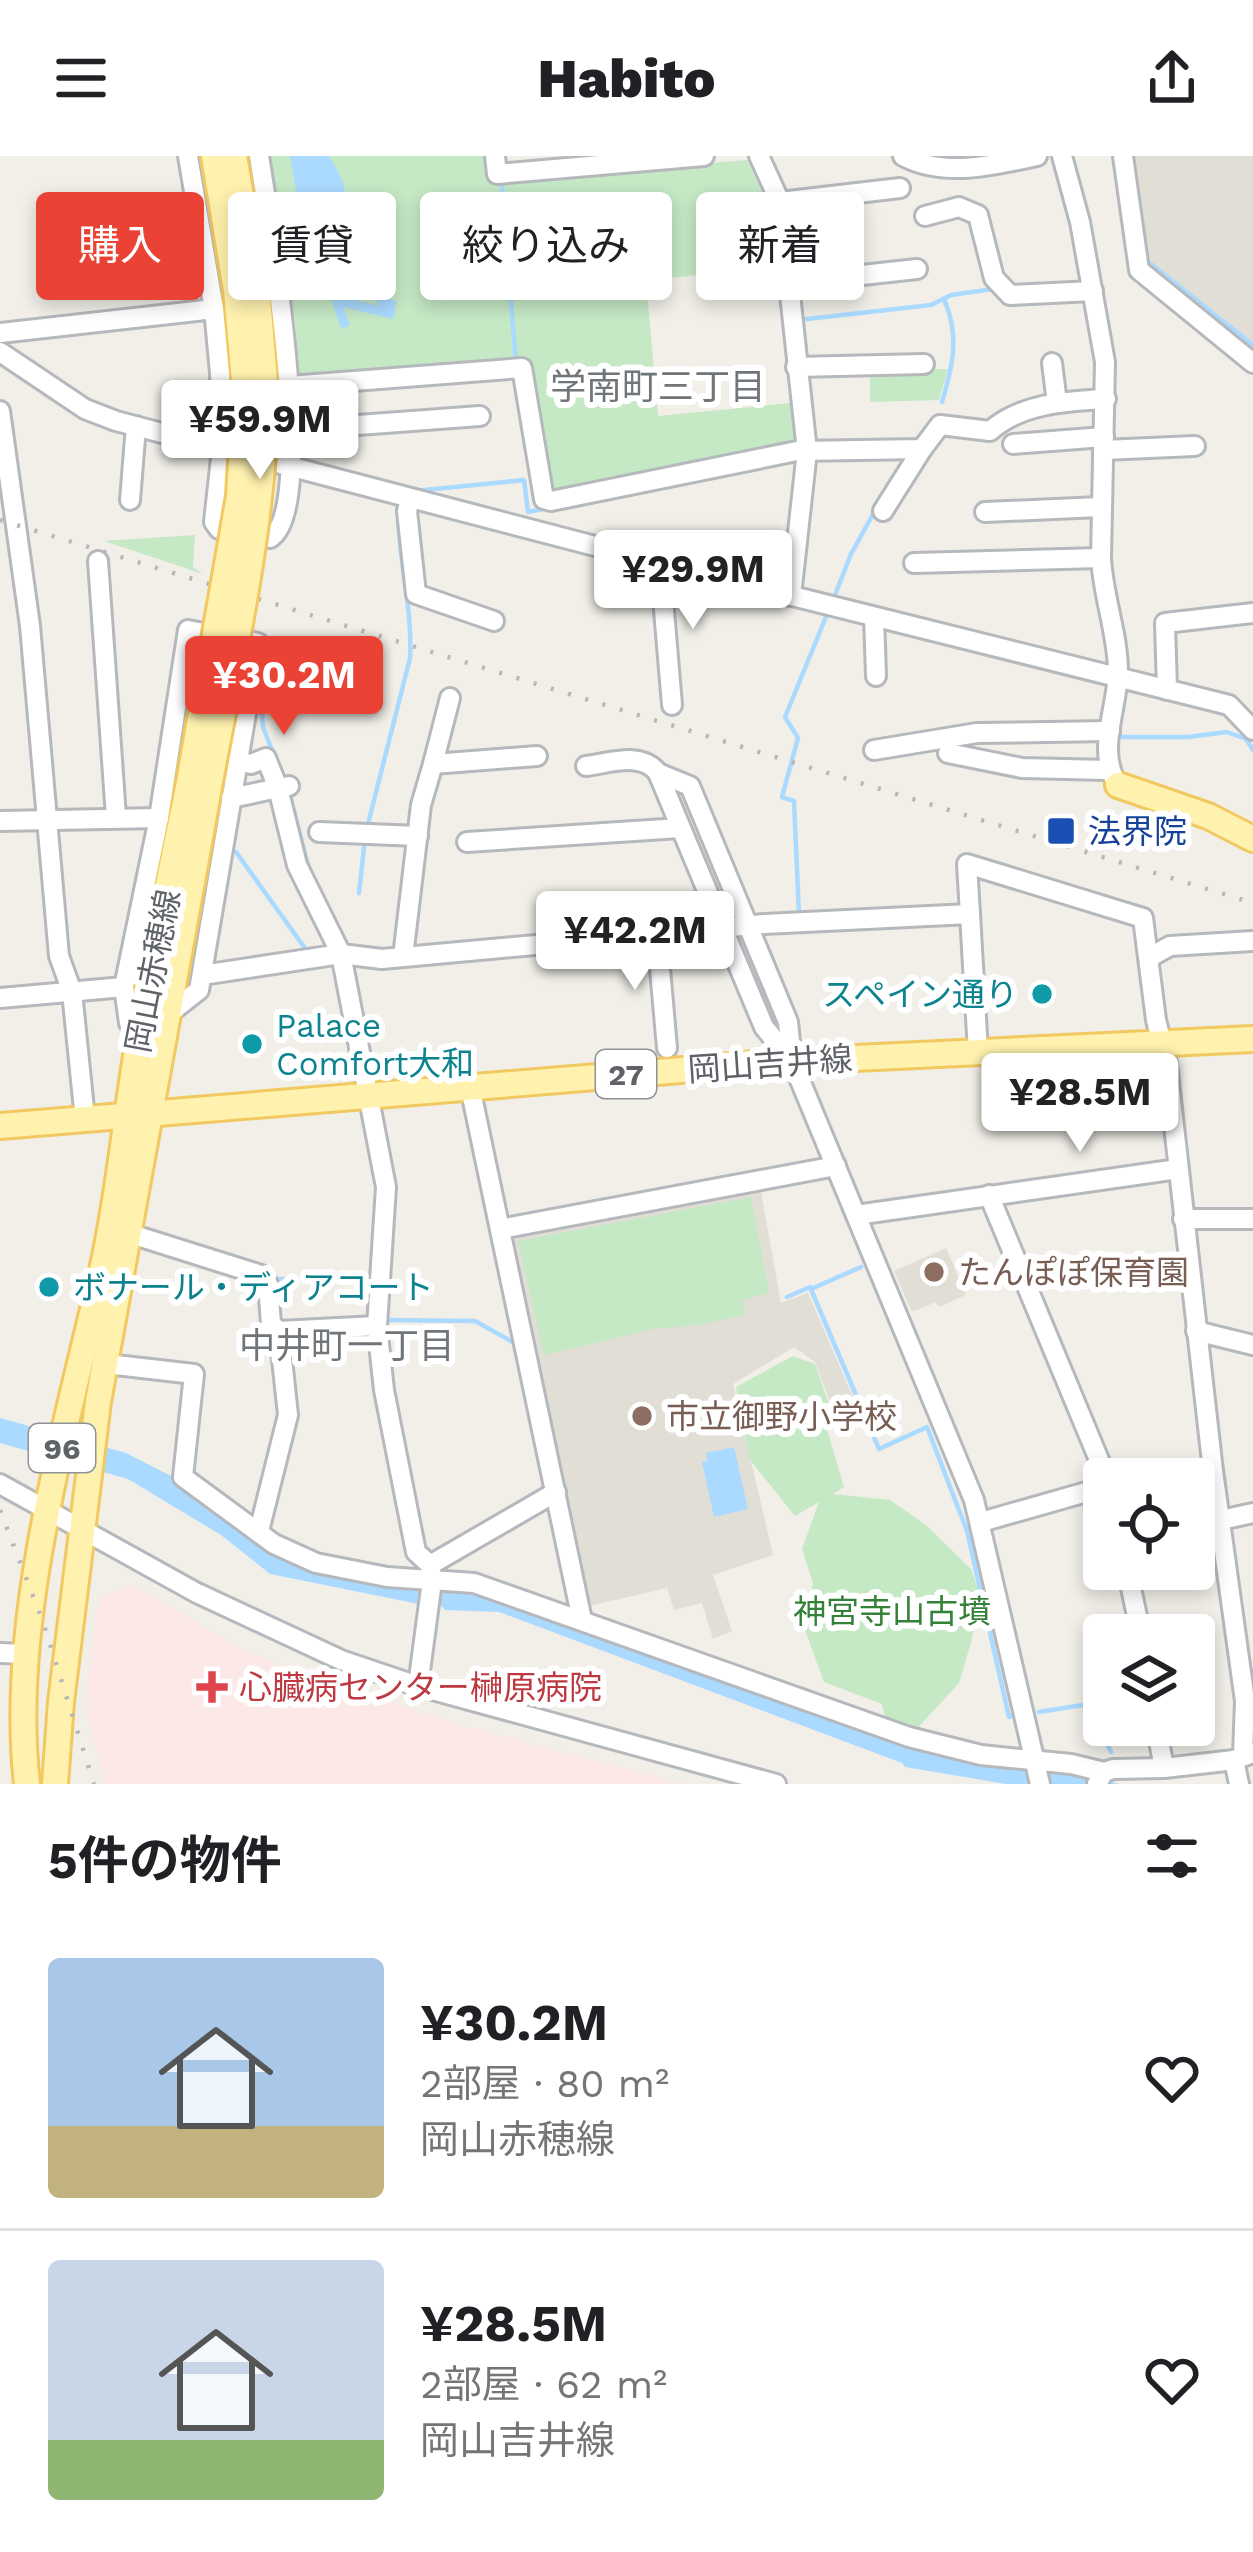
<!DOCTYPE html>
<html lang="ja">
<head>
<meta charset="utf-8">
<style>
	body { margin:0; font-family:"Work Sans","Noto Sans JP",sans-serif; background:#f2f2f2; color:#202124; height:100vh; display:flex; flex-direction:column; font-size:45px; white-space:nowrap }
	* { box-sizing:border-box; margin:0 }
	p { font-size:39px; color:#757577 }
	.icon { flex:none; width:66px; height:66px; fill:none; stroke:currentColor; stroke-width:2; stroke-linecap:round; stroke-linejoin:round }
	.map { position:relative; height:1628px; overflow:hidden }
	.sheet { display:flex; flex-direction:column; background:#fff; flex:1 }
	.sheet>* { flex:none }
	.guide { position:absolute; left:36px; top:36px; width:1182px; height:108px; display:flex; gap:24px }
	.fabs { position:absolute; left:1083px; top:1302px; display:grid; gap:24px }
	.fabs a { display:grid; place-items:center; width:132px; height:132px; border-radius:12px; background:#fff; box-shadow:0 6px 18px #0003; font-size:60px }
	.price { position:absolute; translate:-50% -102px; padding:0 27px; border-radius:12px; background:#fff; color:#222; font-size:39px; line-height:78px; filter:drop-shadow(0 3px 6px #0008) }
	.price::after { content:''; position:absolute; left:50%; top:72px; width:36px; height:27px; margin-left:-18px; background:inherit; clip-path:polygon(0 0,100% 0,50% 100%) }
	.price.current { background:#ea4335; color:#fff }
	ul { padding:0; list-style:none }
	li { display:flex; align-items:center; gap:36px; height:300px; padding:0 48px }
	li+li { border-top:3px solid #e0e0e0 }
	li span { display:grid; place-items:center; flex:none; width:336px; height:240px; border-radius:12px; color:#555 }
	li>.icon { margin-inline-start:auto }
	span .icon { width:144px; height:144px; fill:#fffc; stroke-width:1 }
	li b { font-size:51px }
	h2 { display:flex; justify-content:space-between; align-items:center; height:144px; padding:0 48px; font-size:51px }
	.tag { padding:0 42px; border-radius:12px; background:#fff; box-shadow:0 6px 18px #0003; font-size:42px; line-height:108px }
	.tag.current { background:#ea4335; color:#fff }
	header { display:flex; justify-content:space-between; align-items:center; height:156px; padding:0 48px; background:#fff; font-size:54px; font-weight:800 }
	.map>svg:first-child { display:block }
	.education { fill:#e1ded6 }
	.medical { fill:#fce8e6 }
	.green { fill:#c5e8c5 }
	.water { fill:#aadaff }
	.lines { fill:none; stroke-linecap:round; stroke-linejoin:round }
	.stream { stroke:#aadaff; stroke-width:4.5 }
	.minor-casing { stroke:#b5b8bc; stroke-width:24 }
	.major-casing { stroke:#f2c960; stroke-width:30 }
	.minor { stroke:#fff; stroke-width:18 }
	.major { stroke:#fff2af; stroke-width:24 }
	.rail { stroke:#b6b7b8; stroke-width:4.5; stroke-dasharray:3 15; stroke-linecap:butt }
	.major-bridge-casing { stroke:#f2c960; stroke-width:30; stroke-linecap:butt }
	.major-bridge { stroke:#fff2af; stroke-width:24 }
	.transit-dot { fill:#1a4fb4; stroke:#fff; stroke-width:4.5 }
	.culture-dot { fill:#0f9aa8; stroke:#fff; stroke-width:4.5 }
	.education-dot { fill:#8d6e63; stroke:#fff; stroke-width:4.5 }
	.health-dot { fill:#e0444e; stroke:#fff; stroke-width:4.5 }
	.labels { text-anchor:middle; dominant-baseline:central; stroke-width:12; stroke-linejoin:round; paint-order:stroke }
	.shield { fill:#fff; stroke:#8f9295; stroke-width:3 }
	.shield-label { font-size:30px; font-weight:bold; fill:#5f6368 }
	.transit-label { font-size:33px; fill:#164399; stroke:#fff; text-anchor:start }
	.street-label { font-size:33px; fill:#5f6368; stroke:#fff }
	.culture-label { font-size:33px; fill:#0d838f; stroke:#fff; text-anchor:start }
	.education-label { font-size:33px; fill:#785e54; stroke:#fff; text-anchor:start }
	.park-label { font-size:33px; fill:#348238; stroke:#fff }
	.health-label { font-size:33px; fill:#be3a42; stroke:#fff; text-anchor:start }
	.neighbourhood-label { font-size:36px; fill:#70757a; stroke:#fff }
</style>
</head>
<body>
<header><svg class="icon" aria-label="menu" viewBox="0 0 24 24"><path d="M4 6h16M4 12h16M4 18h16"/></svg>Habito<svg class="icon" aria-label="share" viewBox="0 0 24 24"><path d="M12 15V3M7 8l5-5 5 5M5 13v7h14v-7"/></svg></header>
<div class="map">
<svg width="1253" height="1628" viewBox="0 0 1253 1628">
	<rect width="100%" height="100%" fill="#f1efe8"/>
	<g class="education">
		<path d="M1129,0H1253V196L1144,111Z"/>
		<path d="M753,1030L761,1036L781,1147L808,1137L859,1255L837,1264L815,1206L794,1191L733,1228L773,1399L713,1419L732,1475L713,1483L702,1447L674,1454L667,1432L585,1451L508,1086L513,1076Z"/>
		<path d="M946,1092L966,1139L939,1151L936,1146L912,1156L894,1115Z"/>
	</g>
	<path class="medical" d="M134,1429L237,1490L314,1523L473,1572L683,1628H105L85,1551L96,1457L102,1440Z"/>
	<g class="green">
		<path d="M268,0H490L493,25L747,4L770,53L776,112L646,124L658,260L791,247L795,281L791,291L553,339L548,336L528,206L305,224L300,220L295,165Z"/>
		<path d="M948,213L939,244L870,246V214Z"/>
		<path d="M195,379L193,411L203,418L104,385Z"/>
		<path d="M751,1041L769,1137L742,1144L744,1159L700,1169L653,1173L544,1199L518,1085Z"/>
		<path d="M793,1200L815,1208L833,1260L826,1270L844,1331L833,1338L890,1344L926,1369L971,1413L978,1433L972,1483L959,1527L913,1577L887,1569L882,1548L824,1526L804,1471L813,1427L802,1393L819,1346L795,1360L750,1304L736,1231Z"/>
	</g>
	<g class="water">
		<path d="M290,0H329C334,9 340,17 343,27C354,66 342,136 397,145L393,163L343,151L350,169L341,173L331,142L333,139L381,150C363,133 342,113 332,88C326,74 328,64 317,52L299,51Z"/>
		<path d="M0,1262L126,1297L177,1323L271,1391L485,1437L827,1559L1120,1628H1006L905,1611L902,1607L499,1456L445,1454L440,1448L424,1449L270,1418L221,1379L128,1323L0,1287Z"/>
		<path d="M734,1291L748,1353L714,1361L702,1306L707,1305L706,1297Z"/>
	</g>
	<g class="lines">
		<g class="stream">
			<path d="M501,22L516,207"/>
			<path d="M1151,108L1253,189"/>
			<path d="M798,164L931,149L951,139L993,133"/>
			<path d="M942,246C953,209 960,179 944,143"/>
			<path d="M415,335L524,324L528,356L548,352"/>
			<path d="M833,444L851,398L877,351"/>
			<path d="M260,532L263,571L273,597"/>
			<path d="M1116,581H1188L1227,576L1246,583L1253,594"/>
			<path d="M289,636L310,717"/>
			<path d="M367,672L410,502C413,451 397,400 398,349"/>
			<path d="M236,696L307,795"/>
			<path d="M359,737L365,683"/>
			<path d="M799,759L794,645L782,641L798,582L785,561L828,456"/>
			<path d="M274,1123L375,1125"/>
			<path d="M811,1133L861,1111"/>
			<path d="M787,1141L810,1131L879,1293L927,1271L967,1375L1009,1561L1012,1560"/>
			<path d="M386,1164L475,1165L518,1189"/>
			<path d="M1039,1556L1089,1548L1111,1596"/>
		</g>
		<g class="minor-casing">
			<g id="minor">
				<path d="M188,0L214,153L220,217L222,293L214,366L219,373L270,382C319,353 268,57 259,0"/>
				<path d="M495,0L497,18L704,0"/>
				<path d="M759,0L780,46L807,295L791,440"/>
				<path d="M903,0C944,22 994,9 1037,0"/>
				<path d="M1062,0L1080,66L1105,206L1101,402C1103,441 1118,478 1118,516C1117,554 1096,596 1118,629"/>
				<path d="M1123,0L1139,114L1253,207"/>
				<path d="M780,46L900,32"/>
				<path d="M925,60L959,51L978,59L994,122L1010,139L1093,135"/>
				<path d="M789,127L917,113"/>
				<path d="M0,177L214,153"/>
				<path d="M0,196L85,253L116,265L660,407L1229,549L1253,574"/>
				<path d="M1052,207L1057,247"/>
				<path d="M796,211L924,208"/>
				<path d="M289,230L522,212L544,343L551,345L797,295L922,293L940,269L990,275C1020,248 1065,245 1106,243"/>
				<path d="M0,255L30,470L59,800L72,836L85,963"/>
				<path d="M290,274L480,260"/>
				<path d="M1013,288L1104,281"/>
				<path d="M1103,294L1195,290"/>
				<path d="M410,343L407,355L416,438L494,465"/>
				<path d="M130,344L136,270"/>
				<path d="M883,355L922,293"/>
				<path d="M985,356L1100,351"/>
				<path d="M98,405L116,661"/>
				<path d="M660,407L672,549"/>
				<path d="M914,407L1101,402"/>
				<path d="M874,461L876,520"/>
				<path d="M1167,534L1165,467L1253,457"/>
				<path d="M874,594L977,577L1110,575"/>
				<path d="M948,597L1022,612L1108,614"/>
				<path d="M237,605L251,608L266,602L278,632L289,630"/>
				<path d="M433,608L450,542"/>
				<path d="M586,610C610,607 642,595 658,617"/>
				<path d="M231,642L278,632L297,709L341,798L386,1031L377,1170L384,1234L416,1396L430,1409L432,1425L418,1530"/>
				<path d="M0,665L159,662"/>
				<path d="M319,676L418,680"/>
				<path d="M467,686L680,672"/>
				<path d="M970,758L967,708L1143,762L1156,864L1167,908L1213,1315L1245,1545L1243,1599"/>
				<path d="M657,779L667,892"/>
				<path d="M403,801L421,649L433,608L537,600"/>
				<path d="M1150,801L1170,790L1253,785"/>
				<path d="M202,819L341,798L382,803L764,768L970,758L978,896"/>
				<path d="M0,842L124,831"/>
				<path d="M139,879L129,867L124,831L159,662L188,474L258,487L199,834L171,856"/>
				<path d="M792,905L764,871L658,617L690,630L788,866L792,905L974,1344L1040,1628"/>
				<path d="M470,931L582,1464"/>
				<path d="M989,1039L1107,1323"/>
				<path d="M856,1059L1178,1013"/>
				<path d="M1183,1063H1253"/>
				<path d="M500,1073L836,1010"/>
				<path d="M131,1078L261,1119L268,1128L271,1168L279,1175L377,1170"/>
				<path d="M1196,1175L1253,1189"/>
				<path d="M107,1208L194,1218L183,1321L274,1388L316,1407L387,1421L474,1427L909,1581L981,1599L1071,1608L1104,1616"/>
				<path d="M1152,1323L1213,1315"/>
				<path d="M0,1328L197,1437L341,1504L418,1530L776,1628"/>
				<path d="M1221,1364L1253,1357"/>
				<path d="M981,1366L1104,1331"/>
				<path d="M259,1375L288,1259L279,1175"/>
				<path d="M430,1409L556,1336"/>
				<path d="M1127,1413L1141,1479"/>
				<path d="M0,1497L25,1498"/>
				<path d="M1156,1569L1164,1612"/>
				<path d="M1234,1604L1239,1628"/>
				<path d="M1097,1628L1104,1616L1113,1613L1164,1612L1234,1604L1253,1597"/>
			</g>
		</g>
		<g class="major-casing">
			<g id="major">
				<path d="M214,0L236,134L245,237"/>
				<path d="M234,0L257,131L266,237"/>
				<path d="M1118,629L1208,660L1253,683"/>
				<path d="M0,970L792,905L1253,883"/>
				<path d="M27,1628C8,1464 67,1270 103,1110C120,1033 126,954 140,876C154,793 172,710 189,627"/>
				<path d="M55,1628L61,1546L98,1246L209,631"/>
			</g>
		</g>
		<use href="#minor" class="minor"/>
		<use href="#major" class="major"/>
		<g class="rail">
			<path d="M0,364L1253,747"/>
			<path d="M0,1354L43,1466L94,1628"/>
		</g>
		<g class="major-bridge-casing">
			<g id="major-bridge">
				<path d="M189,627L239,340L245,237"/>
				<path d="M209,631C233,500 264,370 266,237"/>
			</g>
		</g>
		<use href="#major-bridge" class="major-bridge"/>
	</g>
	<rect class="transit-dot" x="1046" y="660" width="30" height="30" rx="6"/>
	<g class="culture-dot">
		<circle cx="1042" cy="838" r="12"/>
		<circle cx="252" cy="888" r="12"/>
		<circle cx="49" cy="1131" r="12"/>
	</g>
	<g class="education-dot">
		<circle cx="934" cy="1116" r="12"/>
		<circle cx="642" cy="1260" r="12"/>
	</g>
	<path class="health-dot" d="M206 1513h12v12h12v12h-12v12h-12v-12h-12v-12h12z"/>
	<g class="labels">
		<g class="shield">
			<rect x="596" y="894" width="60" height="48" rx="9"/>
			<rect x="29" y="1268" width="66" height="48" rx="9"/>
		</g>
		<g class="shield-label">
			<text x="626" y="918">27</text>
			<text x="62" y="1292">96</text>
		</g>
		<g class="transit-label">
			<text x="1088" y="675">法界院</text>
		</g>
		<g class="street-label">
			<text transform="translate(153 815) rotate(-79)">岡山赤穂線</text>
			<text transform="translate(770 908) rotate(-4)">岡山吉井線</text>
		</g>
		<g class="culture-label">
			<text x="1018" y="838" text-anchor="end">スペイン通り</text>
			<text x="276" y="869">Palace<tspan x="276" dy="38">Comfort大和</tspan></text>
			<text x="73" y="1131">ボナール・ディアコート</text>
		</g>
		<g class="education-label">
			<text x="958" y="1116">たんぽぽ保育園</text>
			<text x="666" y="1260">市立御野小学校</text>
		</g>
		<g class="park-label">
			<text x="892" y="1455">神宮寺山古墳</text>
		</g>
		<g class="health-label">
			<text x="239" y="1531">心臓病センター榊原病院</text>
		</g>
		<g class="neighbourhood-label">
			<text x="658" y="231">学南町三丁目</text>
			<text x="347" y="1190">中井町一丁目</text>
		</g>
	</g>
</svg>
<div class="fabs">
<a><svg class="icon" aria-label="locate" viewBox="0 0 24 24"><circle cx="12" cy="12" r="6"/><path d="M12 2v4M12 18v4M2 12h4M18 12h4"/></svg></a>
<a><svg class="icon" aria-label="layers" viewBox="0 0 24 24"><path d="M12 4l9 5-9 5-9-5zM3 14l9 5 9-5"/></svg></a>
</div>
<b class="price" style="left:260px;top:326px">¥59.9M</b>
<b class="price" style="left:693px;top:476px">¥29.9M</b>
<b class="price current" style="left:284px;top:582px">¥30.2M</b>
<b class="price" style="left:635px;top:837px">¥42.2M</b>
<b class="price" style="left:1080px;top:999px">¥28.5M</b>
<div class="guide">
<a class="tag current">購入</a>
<a class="tag">賃貸</a>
<a class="tag">絞り込み</a>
<a class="tag">新着</a>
</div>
</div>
<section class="sheet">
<h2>5件の物件<svg class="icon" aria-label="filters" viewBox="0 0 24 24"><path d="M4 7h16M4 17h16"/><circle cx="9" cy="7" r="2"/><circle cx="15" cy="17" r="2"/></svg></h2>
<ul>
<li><span style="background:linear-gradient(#a9c7e8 70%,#c2b280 0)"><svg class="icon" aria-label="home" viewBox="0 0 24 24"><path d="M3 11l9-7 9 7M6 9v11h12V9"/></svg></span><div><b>¥30.2M</b><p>2部屋 · 80 m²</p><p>岡山赤穂線</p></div><svg class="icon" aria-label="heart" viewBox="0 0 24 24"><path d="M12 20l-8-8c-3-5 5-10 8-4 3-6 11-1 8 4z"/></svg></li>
<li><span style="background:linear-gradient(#c9d6e8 75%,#8fb573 0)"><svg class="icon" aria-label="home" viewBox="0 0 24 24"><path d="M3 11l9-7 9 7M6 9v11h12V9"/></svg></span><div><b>¥28.5M</b><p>2部屋 · 62 m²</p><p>岡山吉井線</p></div><svg class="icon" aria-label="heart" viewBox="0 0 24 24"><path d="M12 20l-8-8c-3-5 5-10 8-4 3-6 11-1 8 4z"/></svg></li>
</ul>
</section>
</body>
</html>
